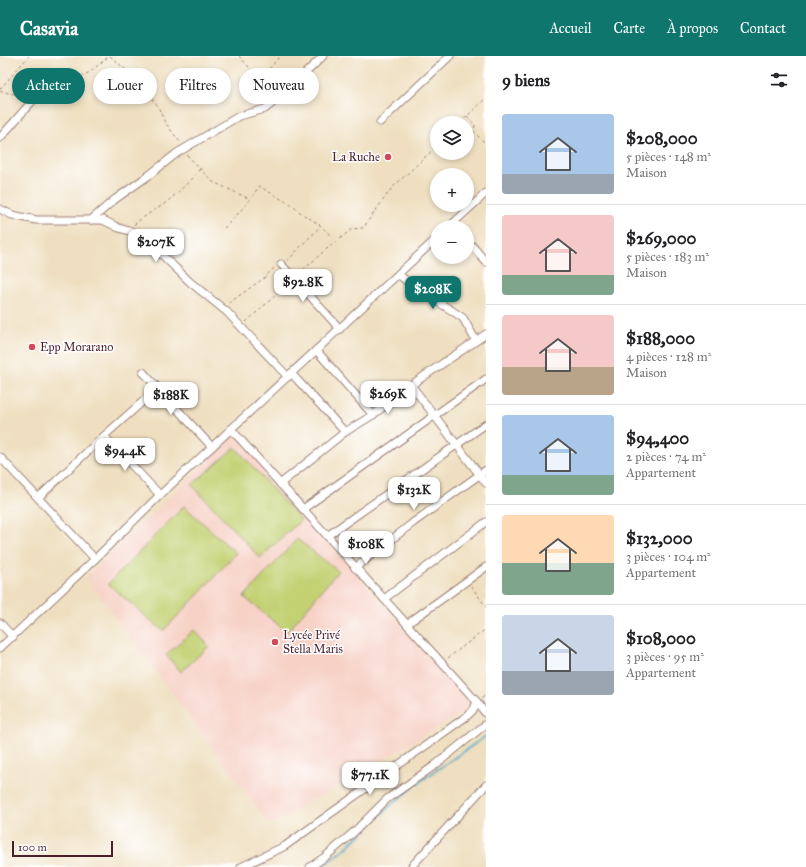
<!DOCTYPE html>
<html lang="fr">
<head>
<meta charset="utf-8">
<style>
	body { margin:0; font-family:"IM FELL Great Primer",serif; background:#f2f2f2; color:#202124; height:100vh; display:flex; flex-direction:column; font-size:15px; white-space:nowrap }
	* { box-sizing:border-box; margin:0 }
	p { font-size:13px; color:#757577 }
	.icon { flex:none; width:22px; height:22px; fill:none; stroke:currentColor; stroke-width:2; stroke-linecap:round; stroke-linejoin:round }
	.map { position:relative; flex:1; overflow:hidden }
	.details { display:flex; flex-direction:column; background:#fff; width:320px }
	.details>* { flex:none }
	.hud { position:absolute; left:12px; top:12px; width:380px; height:36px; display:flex; gap:8px }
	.tools { position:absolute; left:430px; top:60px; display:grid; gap:8px }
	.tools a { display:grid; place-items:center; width:44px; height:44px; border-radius:50%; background:#fff; box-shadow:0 2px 6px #0003; font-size:20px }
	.scale { position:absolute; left:12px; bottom:10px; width:101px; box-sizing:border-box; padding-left:4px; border:2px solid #4a1f2b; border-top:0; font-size:11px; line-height:14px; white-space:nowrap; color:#4a1f2b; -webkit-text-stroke:3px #fff; paint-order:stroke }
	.price { position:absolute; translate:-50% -34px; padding:0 9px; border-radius:8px; background:#fff; color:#222; font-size:13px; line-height:26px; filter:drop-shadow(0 1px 2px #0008) }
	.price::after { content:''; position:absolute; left:50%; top:24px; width:12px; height:9px; margin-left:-6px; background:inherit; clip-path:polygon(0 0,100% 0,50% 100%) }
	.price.on { background:#0f766e; color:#fff }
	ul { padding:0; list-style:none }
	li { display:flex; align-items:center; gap:12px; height:100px; padding:0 16px }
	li+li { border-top:1px solid #e0e0e0 }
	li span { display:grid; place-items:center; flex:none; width:112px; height:80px; border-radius:4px; color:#555 }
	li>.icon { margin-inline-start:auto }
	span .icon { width:48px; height:48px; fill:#fffc; stroke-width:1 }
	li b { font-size:17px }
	h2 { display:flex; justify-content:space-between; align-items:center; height:48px; padding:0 16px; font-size:17px }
	.chip { padding:0 14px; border-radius:18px; background:#fff; box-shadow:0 2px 6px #0003; font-size:14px; line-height:36px }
	.chip.on { background:#0f766e; color:#fff }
	header { display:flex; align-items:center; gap:24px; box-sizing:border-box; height:56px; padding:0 20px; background:#0f766e; color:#fff }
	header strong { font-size:19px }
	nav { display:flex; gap:22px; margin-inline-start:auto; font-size:14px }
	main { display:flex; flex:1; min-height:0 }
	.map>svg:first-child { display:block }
	.built { fill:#f7d1c6 }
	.green { fill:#c3d173; stroke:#86784f }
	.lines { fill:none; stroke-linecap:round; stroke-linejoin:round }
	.stream { stroke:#4daccc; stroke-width:2 }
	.minor-casing { stroke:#9c7f76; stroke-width:9 }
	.path { stroke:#9c7f76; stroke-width:1; stroke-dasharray:3 3; stroke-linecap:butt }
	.minor { stroke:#fff; stroke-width:7 }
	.poi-dot { fill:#d1495b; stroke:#fff; stroke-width:1.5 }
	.labels { text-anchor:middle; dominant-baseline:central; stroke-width:3; stroke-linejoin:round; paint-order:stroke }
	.poi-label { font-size:12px; fill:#4a1f2b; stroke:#fff; text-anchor:start }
</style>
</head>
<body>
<header>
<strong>Casavia</strong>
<nav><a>Accueil</a><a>Carte</a><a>À propos</a><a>Contact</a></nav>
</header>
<main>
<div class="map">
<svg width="486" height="811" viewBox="0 0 486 811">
	<rect width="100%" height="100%" fill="#fff"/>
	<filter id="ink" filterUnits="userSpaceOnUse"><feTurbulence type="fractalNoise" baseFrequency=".025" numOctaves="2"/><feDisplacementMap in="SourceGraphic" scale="8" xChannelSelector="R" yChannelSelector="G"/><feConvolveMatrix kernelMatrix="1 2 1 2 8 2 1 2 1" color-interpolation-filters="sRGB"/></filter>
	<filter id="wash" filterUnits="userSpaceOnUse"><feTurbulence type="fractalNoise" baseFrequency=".012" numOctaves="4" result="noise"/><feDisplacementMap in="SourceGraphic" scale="16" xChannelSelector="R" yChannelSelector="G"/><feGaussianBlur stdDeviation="0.9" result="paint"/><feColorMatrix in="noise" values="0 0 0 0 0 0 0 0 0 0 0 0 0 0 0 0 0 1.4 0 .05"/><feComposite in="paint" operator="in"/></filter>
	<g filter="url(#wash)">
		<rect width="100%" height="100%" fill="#efdfc0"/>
		<path class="built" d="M235,378L472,651L270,769L86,521Z"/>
		<g class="green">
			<path d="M235,391L301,464L260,502L192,429Z"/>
			<path d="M184,450L236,497L194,543L163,575L108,528Z"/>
			<path d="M297,483L338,515L287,576L244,541Z"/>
			<path d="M194,574L209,590L181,616L166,599Z"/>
		</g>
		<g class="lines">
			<path class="stream" d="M321,811L344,794L392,748L418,727L486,680"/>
		</g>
	</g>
	<g filter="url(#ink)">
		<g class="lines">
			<g class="minor-casing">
				<g id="minor">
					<path d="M380,66L450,0"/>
					<path d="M0,82L41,35"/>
					<path d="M0,153L12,159L36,164H103L119,172L136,177L151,188L190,226L227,256L288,321"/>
					<path d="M91,164L114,144L148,120L177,97L239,60L265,53L284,38L323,0"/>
					<path d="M449,171L486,137"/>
					<path d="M467,184L486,206"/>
					<path d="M281,208L340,273"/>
					<path d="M398,218L415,232L451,254L463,262L476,285"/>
					<path d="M316,294L373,359"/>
					<path d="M143,316L212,391"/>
					<path d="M291,317L345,376"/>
					<path d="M411,329L486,427"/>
					<path d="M231,373L477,646L486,658"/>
					<path d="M104,380L160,439"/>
					<path d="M0,401L95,503"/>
					<path d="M280,428L345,376L373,359L411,329L486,278"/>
					<path d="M38,442L104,380L158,332"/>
					<path d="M303,453L486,323"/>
					<path d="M327,480L486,368"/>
					<path d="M355,512L414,466L486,414"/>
					<path d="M384,543L486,466"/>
					<path d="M0,567L13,581"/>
					<path d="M407,568L486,511"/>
					<path d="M0,592L95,503L160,439L437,182"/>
					<path d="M241,811L285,790L467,660L474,653L477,646"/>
					<path d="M310,811L325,801L354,776L387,743L434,710L486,668"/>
					<path d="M411,811L486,729"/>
				</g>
			</g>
			<g class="path">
				<path d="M110,0L125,13L158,50L164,65L180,86"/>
				<path d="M239,0L258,21L270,12L280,0"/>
				<path d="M0,33L29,0"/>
				<path d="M47,33L70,26L90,16L109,0"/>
				<path d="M0,34C10,39 19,38 30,37"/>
				<path d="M467,60L475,69L474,76L486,88"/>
				<path d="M460,67L486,42"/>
				<path d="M187,99L213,126L250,143"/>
				<path d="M134,169C143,160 154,155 164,148C178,137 189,126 200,113"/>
				<path d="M224,172C237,159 249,147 259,130L290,148L301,157L320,169L336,185"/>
				<path d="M287,205C295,198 299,191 307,184C312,179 316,176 320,170"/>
				<path d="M299,218L323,196L352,173L363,172L392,132L437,90"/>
				<path d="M229,247L264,222L275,211"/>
				<path d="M246,266L288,228"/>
				<path d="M471,530L486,551"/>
				<path d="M448,602L486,573"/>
				<path d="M482,642L486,639"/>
			</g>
			<use href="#minor" class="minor"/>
		</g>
	</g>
	<g class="poi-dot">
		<circle cx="388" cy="101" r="4"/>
		<circle cx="32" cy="291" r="4"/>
		<circle cx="275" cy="586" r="4"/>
	</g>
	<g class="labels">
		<g class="poi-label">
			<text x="380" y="101" text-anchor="end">La Ruche</text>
			<text x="40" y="291">Epp Morarano</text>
			<text x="283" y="579">Lycée Privé<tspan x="283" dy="14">Stella Maris</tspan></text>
		</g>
	</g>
</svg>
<div class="tools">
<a><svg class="icon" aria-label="layers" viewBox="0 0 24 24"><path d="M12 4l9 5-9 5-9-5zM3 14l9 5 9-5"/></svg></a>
<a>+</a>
<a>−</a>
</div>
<div class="scale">100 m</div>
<b class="price" style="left:156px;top:207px">$207K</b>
<b class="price" style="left:303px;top:247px">$92.8K</b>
<b class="price on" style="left:433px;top:254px">$208K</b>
<b class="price" style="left:388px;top:359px">$269K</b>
<b class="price" style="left:171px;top:360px">$188K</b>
<b class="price" style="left:125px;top:416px">$94.4K</b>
<b class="price" style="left:414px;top:455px">$132K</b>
<b class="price" style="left:366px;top:509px">$108K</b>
<b class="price" style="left:370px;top:740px">$77.1K</b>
<div class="hud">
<a class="chip on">Acheter</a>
<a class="chip">Louer</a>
<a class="chip">Filtres</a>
<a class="chip">Nouveau</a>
</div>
</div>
<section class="details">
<h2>9 biens<svg class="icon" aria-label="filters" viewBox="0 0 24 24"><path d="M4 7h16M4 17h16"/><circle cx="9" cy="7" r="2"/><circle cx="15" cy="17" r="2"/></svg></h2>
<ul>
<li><span style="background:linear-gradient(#a9c7e8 75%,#9aa5b1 0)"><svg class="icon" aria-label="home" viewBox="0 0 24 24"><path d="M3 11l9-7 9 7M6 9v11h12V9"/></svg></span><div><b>$208,000</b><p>5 pièces · 148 m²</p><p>Maison</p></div></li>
<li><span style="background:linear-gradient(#f6c9c9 75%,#7fa58c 0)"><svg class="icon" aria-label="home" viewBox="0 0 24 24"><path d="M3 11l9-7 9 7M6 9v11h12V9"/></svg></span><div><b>$269,000</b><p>5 pièces · 183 m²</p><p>Maison</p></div></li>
<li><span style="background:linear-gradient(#f6c9c9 65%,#b9a48a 0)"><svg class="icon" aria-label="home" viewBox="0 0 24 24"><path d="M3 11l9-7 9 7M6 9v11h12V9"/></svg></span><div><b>$188,000</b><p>4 pièces · 128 m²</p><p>Maison</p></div></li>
<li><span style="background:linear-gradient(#a9c7e8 75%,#7fa58c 0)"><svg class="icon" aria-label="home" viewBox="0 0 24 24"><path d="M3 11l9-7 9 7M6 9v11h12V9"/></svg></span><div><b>$94,400</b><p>2 pièces · 74 m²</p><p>Appartement</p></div></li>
<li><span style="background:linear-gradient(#ffd9b3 60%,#7fa58c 0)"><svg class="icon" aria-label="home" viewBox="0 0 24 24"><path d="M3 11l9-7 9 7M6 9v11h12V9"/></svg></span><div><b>$132,000</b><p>3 pièces · 104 m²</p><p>Appartement</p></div></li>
<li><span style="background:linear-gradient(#c9d6e8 70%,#9aa5b1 0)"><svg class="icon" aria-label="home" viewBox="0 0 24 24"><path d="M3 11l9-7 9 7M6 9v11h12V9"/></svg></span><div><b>$108,000</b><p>3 pièces · 95 m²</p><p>Appartement</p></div></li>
</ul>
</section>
</main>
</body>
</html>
